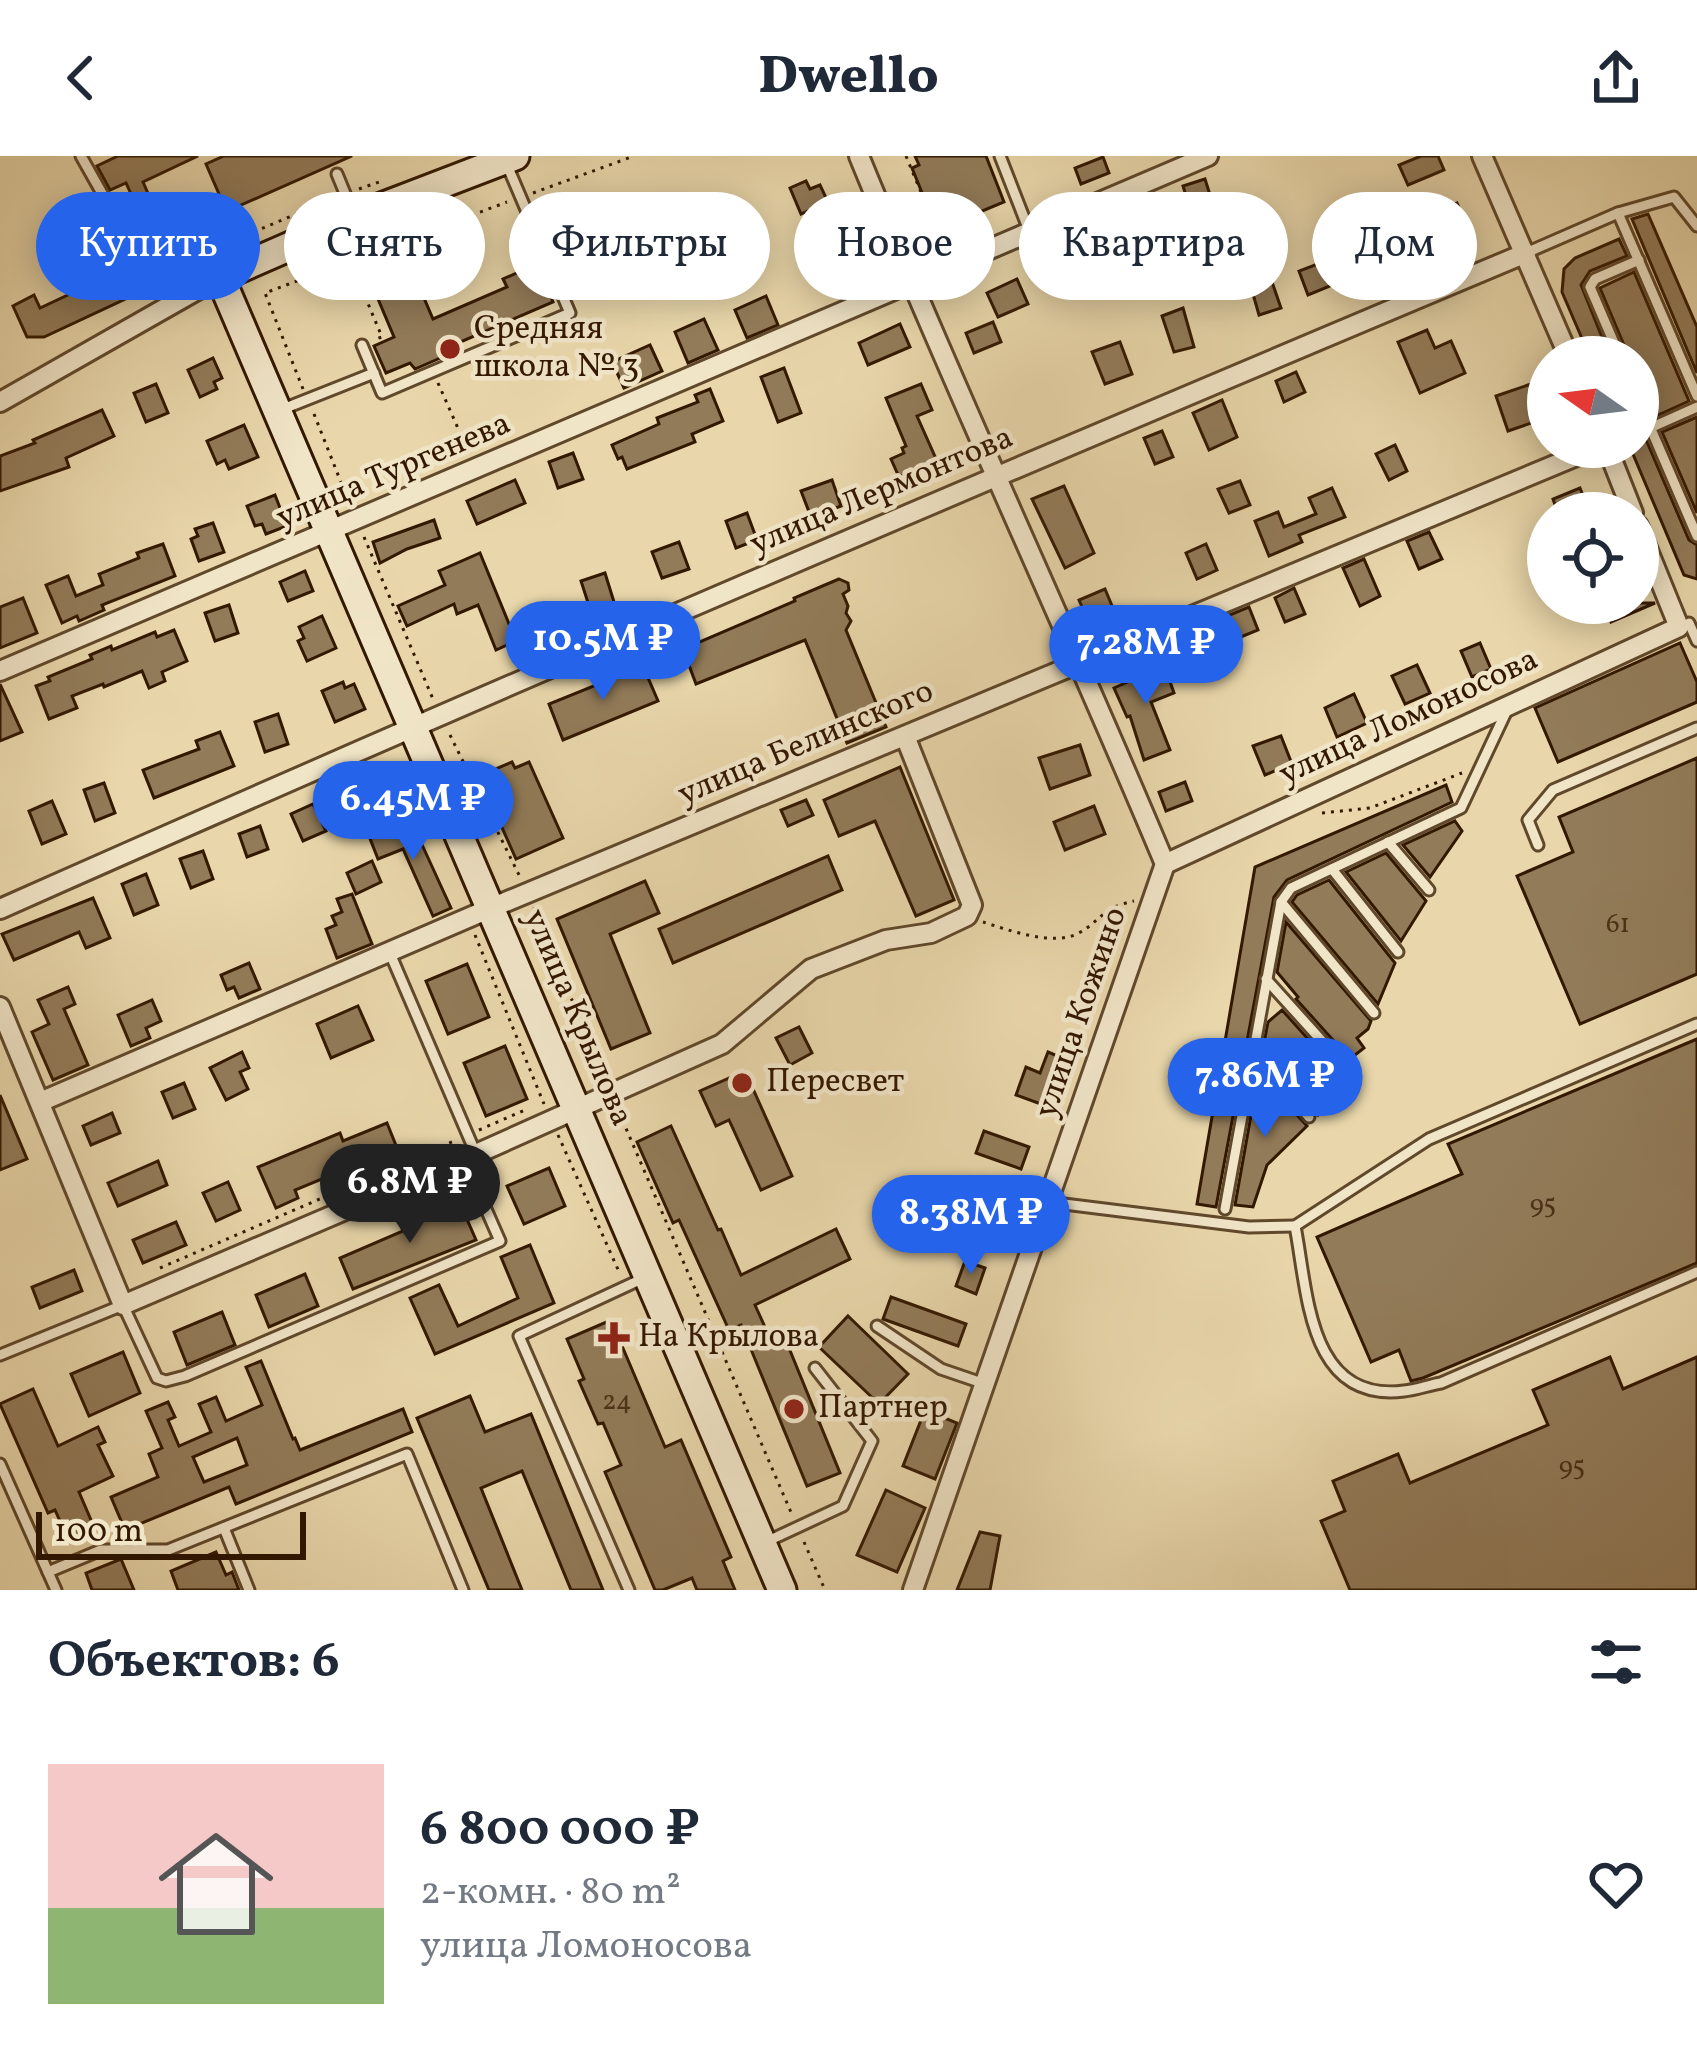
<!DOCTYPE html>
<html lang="ru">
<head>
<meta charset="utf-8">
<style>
	body { margin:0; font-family:Vollkorn,serif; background:#f2f2f3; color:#1f2937; height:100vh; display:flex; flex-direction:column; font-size:45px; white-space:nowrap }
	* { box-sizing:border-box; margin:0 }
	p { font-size:39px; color:#747a83 }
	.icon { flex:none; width:66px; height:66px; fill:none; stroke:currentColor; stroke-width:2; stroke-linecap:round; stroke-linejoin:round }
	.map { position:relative; height:1434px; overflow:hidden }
	.panel { display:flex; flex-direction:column; background:#fff; flex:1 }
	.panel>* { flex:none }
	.banner { position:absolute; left:36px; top:36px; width:1626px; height:108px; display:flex; gap:24px }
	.needle { width:78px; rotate:284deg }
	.controls { position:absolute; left:1527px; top:180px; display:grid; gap:24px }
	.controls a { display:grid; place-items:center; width:132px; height:132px; border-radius:50%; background:#fff; box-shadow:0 6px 30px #0003; font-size:60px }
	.scale { position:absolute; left:36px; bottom:30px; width:270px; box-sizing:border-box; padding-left:12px; border:6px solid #331800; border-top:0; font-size:33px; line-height:42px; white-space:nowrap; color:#331800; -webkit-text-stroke:9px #f1e5c8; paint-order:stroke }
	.price { position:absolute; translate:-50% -102px; padding:0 27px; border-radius:42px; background:#2563eb; color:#fff; font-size:39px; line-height:78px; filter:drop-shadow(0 3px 6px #0008) }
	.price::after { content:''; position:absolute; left:50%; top:72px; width:36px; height:27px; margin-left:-18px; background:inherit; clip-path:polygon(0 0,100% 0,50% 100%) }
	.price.active { background:#222; color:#fff }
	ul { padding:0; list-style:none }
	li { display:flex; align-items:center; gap:36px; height:300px; padding:0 48px }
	li span { display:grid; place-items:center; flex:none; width:336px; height:240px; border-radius:0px; color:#555 }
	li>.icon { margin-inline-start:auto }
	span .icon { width:144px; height:144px; fill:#fffc; stroke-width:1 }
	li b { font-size:51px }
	h2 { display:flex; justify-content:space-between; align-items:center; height:144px; padding:0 48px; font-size:51px }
	.tag { padding:0 42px; border-radius:54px; background:#fff; box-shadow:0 6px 30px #0003; font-size:42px; line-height:108px }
	.tag.active { background:#2563eb; color:#fff }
	header { display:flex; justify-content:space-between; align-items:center; height:156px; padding:0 48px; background:#fff; font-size:54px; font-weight:800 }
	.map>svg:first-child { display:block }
	.building { fill:#927b59; stroke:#331800; stroke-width:3; fill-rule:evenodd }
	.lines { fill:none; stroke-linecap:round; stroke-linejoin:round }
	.service-casing { stroke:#60482b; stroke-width:15 }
	.minor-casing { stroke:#60482b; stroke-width:24 }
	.secondary-casing { stroke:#331800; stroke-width:33 }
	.path { stroke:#331800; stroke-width:3; stroke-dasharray:3 6; stroke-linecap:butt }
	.service { stroke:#f1e5c8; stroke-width:9 }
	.minor { stroke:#f1e5c8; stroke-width:18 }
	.secondary { stroke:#f1e5c8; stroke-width:27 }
	.poi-dot { fill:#8f2418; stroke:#f1e5c8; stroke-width:4.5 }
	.labels { text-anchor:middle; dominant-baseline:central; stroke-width:9; stroke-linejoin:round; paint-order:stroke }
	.number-label { font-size:27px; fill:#4b3116 }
	.poi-label { font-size:33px; fill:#331800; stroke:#f1e5c8; text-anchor:start }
	.street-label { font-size:33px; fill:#331800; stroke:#f1e5c8 }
</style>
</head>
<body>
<header><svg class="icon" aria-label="back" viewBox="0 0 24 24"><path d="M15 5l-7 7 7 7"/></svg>Dwello<svg class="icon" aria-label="share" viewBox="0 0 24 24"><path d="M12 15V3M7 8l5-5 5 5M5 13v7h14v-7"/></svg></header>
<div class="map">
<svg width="1697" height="1434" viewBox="0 0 1697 1434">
	<rect width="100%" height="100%" fill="#e9d7ab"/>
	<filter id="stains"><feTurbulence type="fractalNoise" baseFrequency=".00167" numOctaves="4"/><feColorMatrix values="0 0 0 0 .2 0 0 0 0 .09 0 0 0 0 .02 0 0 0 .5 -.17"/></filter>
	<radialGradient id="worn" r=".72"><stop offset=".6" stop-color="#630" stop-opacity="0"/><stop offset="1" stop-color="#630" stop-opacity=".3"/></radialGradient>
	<g class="building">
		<path d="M118,0H198L143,26L150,42L136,49L126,27L110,34L97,10Z"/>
		<path d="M224,0H352L205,65L215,85L191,96L171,61L219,38L206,8Z"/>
		<path d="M915,0H986L1004,46L944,71L932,41L925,44L912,12L919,9Z"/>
		<path d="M1421,0H1438L1444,14L1408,29L1399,9Z"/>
		<path d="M1103,1L1109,17L1081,28L1075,12Z"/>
		<path d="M1205,23L1211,42L1189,49L1183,30Z"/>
		<path d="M806,25L810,33L820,29L828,46L801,58L790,32Z"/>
		<path d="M1457,47L1467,69L1432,84L1422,62Z"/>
		<path d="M1135,54L1146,82L1123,91L1112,63Z"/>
		<path d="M1648,58L1697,171V217L1632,63Z"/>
		<path d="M1619,83L1627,100L1590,115L1581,129L1610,201H1590L1562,136L1564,113L1575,102Z"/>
		<path d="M1064,86L1079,119L1058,128L1042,95Z"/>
		<path d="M168,92L183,116L44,181H27L13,150L34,139L40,152Z"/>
		<path d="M1344,98L1352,121L1308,139L1299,115Z"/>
		<path d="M869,104L879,126L845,140L836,119Z"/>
		<path d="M537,108L553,146L444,193L447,199L415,213L410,207L386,217L374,190L394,181L373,131L412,114L433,163L507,131L503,123Z"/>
		<path d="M1634,116L1689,245L1656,260L1638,217V201H1629L1600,132Z"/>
		<path d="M1017,123L1028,148L998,161L987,137Z"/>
		<path d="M1271,123L1281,152L1259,159L1251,131Z"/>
		<path d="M766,140L778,169L747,182L735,154Z"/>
		<path d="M1183,152L1194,191L1174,196L1162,160Z"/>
		<path d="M704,163L718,194L688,207L675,176Z"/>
		<path d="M993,166L1001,186L974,197L966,177Z"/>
		<path d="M900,168L910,191L868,209L859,187Z"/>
		<path d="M1427,174L1435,192L1451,185L1465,217L1420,237L1398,186Z"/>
		<path d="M1120,186L1132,218L1105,228L1092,196Z"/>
		<path d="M650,189L662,215L624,232L612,206Z"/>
		<path d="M213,202L222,222L214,226L217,233L200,241L188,214Z"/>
		<path d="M784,212L801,257L778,266L761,221Z"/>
		<path d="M1296,216L1305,236L1284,246L1276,225Z"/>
		<path d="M156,228L168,257L146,266L134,237Z"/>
		<path d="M921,228L932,254L917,260L937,305L899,321L891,303L904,297L902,292L906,290L886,242Z"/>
		<path d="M1531,228L1543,263L1508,275L1496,240Z"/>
		<path d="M710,233L723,265L692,278L695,286L627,313L622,301L618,303L612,289L659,268L657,262L698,246L695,239Z"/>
		<path d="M1222,244L1237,281L1209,294L1193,257Z"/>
		<path d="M102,254L114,280L66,302L69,311L0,335V300L35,287L33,284Z"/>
		<path d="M1697,261V357L1662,276Z"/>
		<path d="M244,269L258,301L229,313L225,304L217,308L207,285Z"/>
		<path d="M1162,275L1173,301L1155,308L1144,282Z"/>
		<path d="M1644,279L1689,384L1697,389V423L1684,419L1630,291H1638V282Z"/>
		<path d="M1395,289L1407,315L1389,324L1376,298Z"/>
		<path d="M573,297L583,323L558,332L549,306Z"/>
		<path d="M515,324L525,347L477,368L467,345Z"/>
		<path d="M832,324L841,350L811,361L801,335Z"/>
		<path d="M1240,325L1250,349L1229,357L1218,333Z"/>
		<path d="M1064,330L1094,397L1065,412L1032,343Z"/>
		<path d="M1332,332L1345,361L1299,379L1302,386L1269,400L1255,365L1278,356L1284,371L1316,358L1309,342Z"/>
		<path d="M1580,332L1590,357H1558L1553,343Z"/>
		<path d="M275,339L287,370L266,378L262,368L255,370L247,350Z"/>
		<path d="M747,357L757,384L736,392L726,365Z"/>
		<path d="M434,364L440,382L407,393L380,407L373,386Z"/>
		<path d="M213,367L224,396L199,405L191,383L198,380L195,373Z"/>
		<path d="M1429,376L1442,403L1419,413L1407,385Z"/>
		<path d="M679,386L689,413L662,422L652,396Z"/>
		<path d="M163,388L175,420L102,449L104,454L79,465L77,460L62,467L46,429L68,420L76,440L103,429L99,418L139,402L137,397Z"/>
		<path d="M1206,388L1217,414L1197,423L1186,397Z"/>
		<path d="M480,397L516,485L496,494L478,449L457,458L454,448L407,470L398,450L445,429L439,415Z"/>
		<path d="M1364,403L1380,440L1360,450L1343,412Z"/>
		<path d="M305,415L313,435L288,445L280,426Z"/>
		<path d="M605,417L614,446L590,453L581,425Z"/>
		<path d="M839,423L848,427L849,434L843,438L848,450L846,457L851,465L846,474L886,571L847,587L805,484L696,528L683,493L795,445L794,442Z"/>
		<path d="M1294,432L1305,458L1285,466L1275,442Z"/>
		<path d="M1105,433L1115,457L1089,467L1079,444Z"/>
		<path d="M23,442L37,477L0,492V451Z"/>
		<path d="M1604,447H1655L1611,466Z"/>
		<path d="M229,449L238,477L215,485L205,457Z"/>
		<path d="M1249,451L1258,474L1236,483L1227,460Z"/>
		<path d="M322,460L336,492L307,505L298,485L304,482L299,471Z"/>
		<path d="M174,474L187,505L162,516L165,525L149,532L142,515L104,531L103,528L72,540L77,552L49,563L36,530L50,525L48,521L92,503L90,499L111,490L112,494L155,476L157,481Z"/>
		<path d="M1480,487L1491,513L1472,521L1461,495Z"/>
		<path d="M1680,487L1697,526V546L1558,606L1535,552Z"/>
		<path d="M1152,505L1155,513L1164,509L1174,537L1151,546L1170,594L1144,604L1130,560L1127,561L1114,532L1139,521L1135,511Z"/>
		<path d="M1417,509L1430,537L1405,548L1392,520Z"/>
		<path d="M643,510L658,545L563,584L549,548Z"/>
		<path d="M343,526L345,532L354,528L365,553L335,566L322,535Z"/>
		<path d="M0,528L22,576L0,585Z"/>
		<path d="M1354,538L1367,567L1337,581L1325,552Z"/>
		<path d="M278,558L288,588L265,596L255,566Z"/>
		<path d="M220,576L234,610L154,642L143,614L199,593L196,585Z"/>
		<path d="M1281,580L1292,608L1265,619L1253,590Z"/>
		<path d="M1080,589L1090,619L1050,633L1039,602Z"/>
		<path d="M1697,602V818L1580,868L1517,720L1573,696L1559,661Z"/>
		<path d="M512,606L515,612L529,606L563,682L516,703L479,620Z"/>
		<path d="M900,611L954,744L916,760L875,665L839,680L824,644Z"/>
		<path d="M1185,626L1192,645L1166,655L1159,636Z"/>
		<path d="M104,627L115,657L95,665L84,634Z"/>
		<path d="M1446,629L1452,646L1287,724L1274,741L1216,1051L1197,1048L1255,711Z"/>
		<path d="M806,644L813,659L788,670L781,654Z"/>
		<path d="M52,645L66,678L42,688L29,655Z"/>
		<path d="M313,648L326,675L303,685L291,658Z"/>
		<path d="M1094,650L1105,678L1065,694L1054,666Z"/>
		<path d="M1455,665L1462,675L1430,721L1403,689Z"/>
		<path d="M413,669L451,752L433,760L403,693L378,703L369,680L389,672L393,677Z"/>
		<path d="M260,670L268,693L247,701L239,678Z"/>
		<path d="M203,695L213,723L191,732L180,703Z"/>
		<path d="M1386,697L1426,745L1401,785L1346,716Z"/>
		<path d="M828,700L842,734L673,807L659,773Z"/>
		<path d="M372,705L381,726L356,738L347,717Z"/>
		<path d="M146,718L158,749L134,759L122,728Z"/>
		<path d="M1329,724L1395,807L1378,848L1292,746L1297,739Z"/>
		<path d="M645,725L659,757L610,778L650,877L611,893L557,763Z"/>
		<path d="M352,738L372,788L337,802L326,773L336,769L332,760L342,756L337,743Z"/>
		<path d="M93,742L110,782L86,792L79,776L14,804L2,778Z"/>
		<path d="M1286,766L1371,865L1368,873L1357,882L1364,892L1350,903L1296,843L1298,841L1277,816Z"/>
		<path d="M249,807L260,833L239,842L234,831L227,834L221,819Z"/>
		<path d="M467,808L489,861L448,878L426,825Z"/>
		<path d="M68,831L75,848L64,853L88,909L53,924L32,876L49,868L38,844Z"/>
		<path d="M152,844L161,865L146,872L150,882L131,890L118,859Z"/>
		<path d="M358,850L373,884L331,902L317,868Z"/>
		<path d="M1282,854L1337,915L1335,916L1344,927L1318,959L1263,892L1268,866Z"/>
		<path d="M799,871L812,897L790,909L776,882Z"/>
		<path d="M1697,883V1107L1423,1222L1411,1225L1399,1194L1371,1206L1317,1081L1462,1018L1448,988Z"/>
		<path d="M505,890L527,943L486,960L464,907Z"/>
		<path d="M242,896L249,912L240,916L248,933L226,944L210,912Z"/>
		<path d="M1048,896L1067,904L1049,951L1016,939L1026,911L1040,917Z"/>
		<path d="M745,915L792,1020L761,1034L729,964L716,970L700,935Z"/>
		<path d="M1266,924L1307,970L1267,1009L1253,1051L1235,1049L1255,937Z"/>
		<path d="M184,927L195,953L173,962L162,936Z"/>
		<path d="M0,939L27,1003L0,1014Z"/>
		<path d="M112,957L120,977L91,989L83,970Z"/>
		<path d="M387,967L397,992L295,1034L298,1042L276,1052L258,1011L340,977L343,985Z"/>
		<path d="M671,970L718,1074L721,1073L741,1119L836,1073L850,1103L755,1149L769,1180L782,1175L840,1317L807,1330L741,1169L729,1174L679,1064L673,1067L637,986Z"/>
		<path d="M984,975L1029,991L1021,1013L976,997Z"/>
		<path d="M158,1005L167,1029L118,1050L108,1027Z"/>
		<path d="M549,1012L565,1050L524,1068L507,1030Z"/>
		<path d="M228,1026L240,1054L216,1065L203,1037Z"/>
		<path d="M962,1035L1008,1050L998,1081L976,1074L980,1061L956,1052Z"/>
		<path d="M459,1045L476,1084L353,1133L340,1102L403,1075L401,1070Z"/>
		<path d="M176,1066L186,1089L143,1107L133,1084Z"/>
		<path d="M530,1089L554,1147L435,1198L410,1142L439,1129L458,1170L518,1142L501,1101Z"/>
		<path d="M965,1105L985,1112L976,1138L956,1130Z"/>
		<path d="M74,1114L82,1135L40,1152L32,1131Z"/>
		<path d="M305,1118L318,1150L269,1171L256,1139Z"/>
		<path d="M891,1141L966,1168L958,1190L883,1163Z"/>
		<path d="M222,1156L235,1189L187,1209L174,1176Z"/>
		<path d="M848,1160L908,1218L879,1248L819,1191Z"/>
		<path d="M611,1164L665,1291L681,1284L731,1401L723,1405L735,1434H697L692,1422L663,1434H655L605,1316L621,1309L603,1267L598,1268L579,1225L584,1223L567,1183Z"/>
		<path d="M123,1196L140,1237L89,1260L71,1218Z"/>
		<path d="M1610,1201L1623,1233L1697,1201V1434H1350L1321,1365L1345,1355L1333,1325L1398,1298L1410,1327L1548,1269L1533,1234Z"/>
		<path d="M261,1205L293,1283L295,1282L300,1294L403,1253L412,1276L236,1348L229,1331L125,1374L111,1341L158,1321L149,1298L162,1292L146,1255L168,1246L175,1261L168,1264L179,1290L211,1276L199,1248L216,1241L226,1265L262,1249L246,1211ZM237,1282L247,1309L204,1326L193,1301Z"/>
		<path d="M33,1233L58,1290L98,1271L105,1286L98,1289L113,1320L79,1336L94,1371L68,1383L55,1354L48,1357L0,1248Z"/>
		<path d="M470,1240L485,1276L531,1258L603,1434H571L522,1315L481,1332L522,1434H489L417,1262Z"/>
		<path d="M925,1254L957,1267L935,1323L903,1310Z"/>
		<path d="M886,1334L925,1352L897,1416L857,1399Z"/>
		<path d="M980,1376L1000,1380L990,1434H957Z"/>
		<path d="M216,1396L226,1419L232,1416L239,1434H178L171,1415Z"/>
		<path d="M121,1403L134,1434H92L86,1417Z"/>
	</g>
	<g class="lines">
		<g class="service-casing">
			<g id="service">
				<path d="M81,0L117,64L156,52L186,105L215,119"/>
				<path d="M1000,0L1030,77"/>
				<path d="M337,18L353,57"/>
				<path d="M1618,57L1697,240"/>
				<path d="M1526,97L1618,57L1674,41L1697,70"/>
				<path d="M362,189L382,237L570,157L507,9"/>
				<path d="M1620,201L1590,131L1595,123L1639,104"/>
				<path d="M1638,243L1697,380"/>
				<path d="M283,253L374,217"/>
				<path d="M1650,272L1697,251"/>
				<path d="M1689,467L1697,485"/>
				<path d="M1388,686L1429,734"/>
				<path d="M1538,689L1528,664L1553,634L1697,572"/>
				<path d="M1332,713L1398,796"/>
				<path d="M1281,746L1374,857"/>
				<path d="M389,795L476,998"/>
				<path d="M1266,823L1348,914"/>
				<path d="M1697,868L1429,983L1295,1070C1308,1137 1308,1247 1404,1235C1416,1234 1429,1229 1441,1227L1697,1116"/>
				<path d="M1254,897L1309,961"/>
				<path d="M1048,1046L1249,1071L1295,1070"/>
				<path d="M1225,1053L1281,746L1291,732L1461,652L1507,554"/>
				<path d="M877,1170L941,1213L985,1228"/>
				<path d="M0,1199L123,1149L157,1222L166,1225L185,1220L500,1085L464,1003"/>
				<path d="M0,1308L56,1434"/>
				<path d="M224,1372L249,1434"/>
				<path d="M768,1385L843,1350L872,1285L815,1212"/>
				<path d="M48,1416L101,1394H168L407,1298L463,1434"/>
				<path d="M629,1434L519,1180L644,1122"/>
			</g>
		</g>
		<g class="minor-casing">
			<g id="minor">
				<path d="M859,0C956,238 1066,471 1165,708"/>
				<path d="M1482,0L1569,201"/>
				<path d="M0,246L220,121"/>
				<path d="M1607,291L1633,357"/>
				<path d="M0,515L1208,0"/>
				<path d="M1165,708L1679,471L1638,370"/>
				<path d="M0,753C506,528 1016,311 1526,97"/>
				<path d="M0,851L123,1149L476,998L722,888L811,813L886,784L931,777L967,760L972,749L905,580"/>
				<path d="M40,946L491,752L1598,291"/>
				<path d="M913,1434L1165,708"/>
			</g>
		</g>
		<g class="secondary-casing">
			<path id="secondary" d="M515,0L366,57L220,121L782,1434"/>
		</g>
		<g class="path">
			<path d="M906,0L944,92"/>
			<path d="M359,33L379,26"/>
			<path d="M533,37L634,0"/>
			<path d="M204,97L334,42"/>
			<path d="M351,107L382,181L376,183"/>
			<path d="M438,227L468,295"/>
			<path d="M303,233L265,137L507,46"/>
			<path d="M314,258L348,344"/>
			<path d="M364,381L433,543"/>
			<path d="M450,579L520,721"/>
			<path d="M1322,657L1370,652L1462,617"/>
			<path d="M534,751L603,920"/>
			<path d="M983,766C1008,774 1052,790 1077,778C1102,765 1100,752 1134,745"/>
			<path d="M475,779L544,948"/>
			<path d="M619,956L793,1361"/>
			<path d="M479,974L525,954"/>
			<path d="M558,979L620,1118"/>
			<path d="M160,1112L454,985"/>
			<path d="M804,1386L825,1434"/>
		</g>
		<use href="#service" class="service"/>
		<use href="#minor" class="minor"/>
		<use href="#secondary" class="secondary"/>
	</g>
	<g class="poi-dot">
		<circle cx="450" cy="193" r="12"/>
		<circle cx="742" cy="927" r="12"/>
		<path d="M608 1164h12v12h12v12h-12v12h-12v-12h-12v-12h12z"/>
		<circle cx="794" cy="1253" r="12"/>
	</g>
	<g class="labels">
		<g class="number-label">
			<text x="1618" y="769">61</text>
			<text x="1543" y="1050">95</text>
			<text x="617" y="1246">24</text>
			<text x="1572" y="1312">95</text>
		</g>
		<g class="poi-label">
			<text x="474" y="174">Средняя<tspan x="474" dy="38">школа № 3</tspan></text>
			<text x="766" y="927">Пересвет</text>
			<text x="638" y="1182">На Крылова</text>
			<text x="818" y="1253">Партнер</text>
		</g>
		<g class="street-label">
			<text transform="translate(394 316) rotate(-23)">улица Тургенева</text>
			<text transform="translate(882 336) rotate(-23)">улица Лермонтова</text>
			<text transform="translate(1409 562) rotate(-25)">улица Ломоносова</text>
			<text transform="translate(806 588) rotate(-23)">улица Белинского</text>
			<text transform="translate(1082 857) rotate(-71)">улица Кожино</text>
			<text transform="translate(577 862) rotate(67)">улица Крылова</text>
		</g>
	</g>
	<rect width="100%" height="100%" filter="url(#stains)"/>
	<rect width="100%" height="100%" fill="url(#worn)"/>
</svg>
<div class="controls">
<a><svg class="needle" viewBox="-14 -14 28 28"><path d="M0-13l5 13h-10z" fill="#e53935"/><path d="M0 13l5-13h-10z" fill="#747a83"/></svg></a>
<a><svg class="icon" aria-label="locate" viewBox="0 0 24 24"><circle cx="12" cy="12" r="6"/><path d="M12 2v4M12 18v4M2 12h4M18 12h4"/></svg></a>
</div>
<div class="scale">100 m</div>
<b class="price" style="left:603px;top:547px">10.5M ₽</b>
<b class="price" style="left:1146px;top:551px">7.28M ₽</b>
<b class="price" style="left:413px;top:707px">6.45M ₽</b>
<b class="price" style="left:1265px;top:984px">7.86M ₽</b>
<b class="price active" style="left:410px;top:1090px">6.8M ₽</b>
<b class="price" style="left:971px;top:1121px">8.38M ₽</b>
<div class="banner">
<a class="tag active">Купить</a>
<a class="tag">Снять</a>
<a class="tag">Фильтры</a>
<a class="tag">Новое</a>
<a class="tag">Квартира</a>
<a class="tag">Дом</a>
</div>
</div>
<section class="panel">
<h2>Объектов: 6<svg class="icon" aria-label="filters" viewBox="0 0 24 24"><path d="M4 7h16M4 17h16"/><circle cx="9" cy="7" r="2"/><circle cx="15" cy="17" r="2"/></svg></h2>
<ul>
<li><span style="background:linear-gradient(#f6c9c9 60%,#8fb573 0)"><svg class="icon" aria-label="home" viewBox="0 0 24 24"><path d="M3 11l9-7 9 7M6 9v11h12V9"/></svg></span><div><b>6 800 000 ₽</b><p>2-комн. · 80 m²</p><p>улица Ломоносова</p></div><svg class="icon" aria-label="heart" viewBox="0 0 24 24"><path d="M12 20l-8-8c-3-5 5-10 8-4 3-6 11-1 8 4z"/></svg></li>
</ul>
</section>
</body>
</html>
